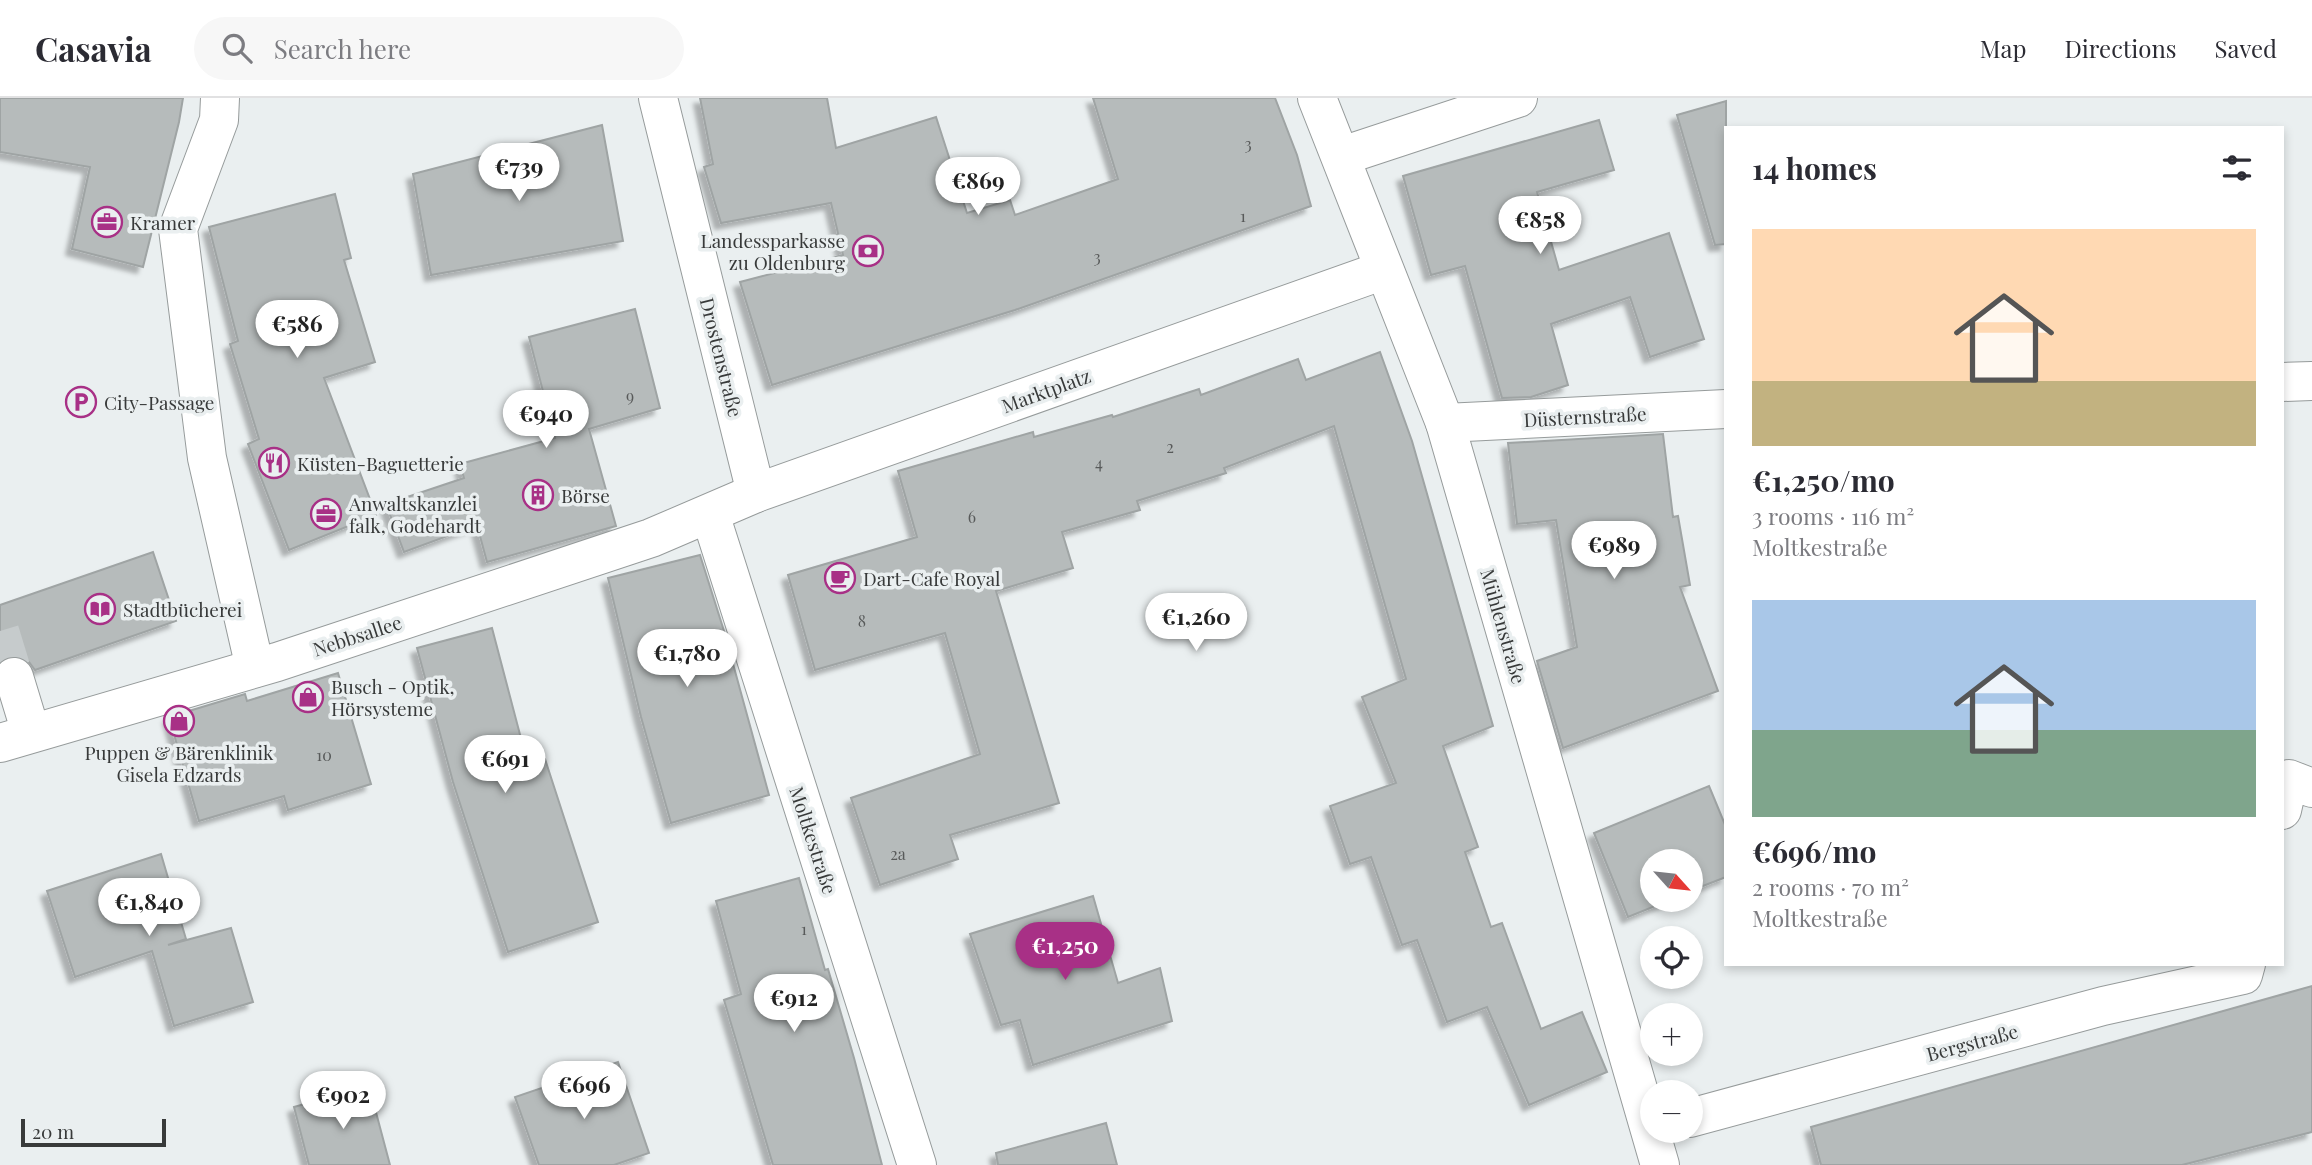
<!DOCTYPE html>
<html lang="en">
<head>
<meta charset="utf-8">
<style>
	body { margin:0; font-family:"Playfair Display",serif; background:#f7f7f7; color:#2b2b33; height:100vh; display:flex; flex-direction:column; font-size:26px; white-space:nowrap }
	* { box-sizing:border-box; margin:0 }
	p { font-size:23px; color:#7c7c81 }
	.icon { flex:none; width:38px; height:38px; fill:none; stroke:currentColor; stroke-width:2; stroke-linecap:round; stroke-linejoin:round }
	.map { position:relative; flex:1; overflow:hidden }
	.drawer { position:absolute; left:1724px; top:28px; width:560px; height:840px; display:flex; flex-direction:column; background:#fff; border-radius:0px; box-shadow:0 4px 10px #0003 }
	.drawer>* { flex:none }
	.needle { width:46px; rotate:117deg }
	.tools { position:absolute; left:1640px; top:751px; display:grid; gap:14px }
	.tools a { display:grid; place-items:center; width:63px; height:63px; border-radius:50%; background:#fff; box-shadow:0 4px 10px #0003; font-size:35px }
	.scale { position:absolute; left:21px; bottom:18px; width:145px; box-sizing:border-box; padding-left:7px; border:4px solid #383a3a; border-top:0; font-size:19px; line-height:24px; white-space:nowrap; color:#383a3a; -webkit-text-stroke:5px #eaeff0; paint-order:stroke }
	.price { position:absolute; translate:-50% -60px; padding:0 16px; border-radius:24px; background:#fff; color:#222; font-size:23px; line-height:46px; filter:drop-shadow(0 2px 4px #0008) }
	.price::after { content:''; position:absolute; left:50%; top:42px; width:21px; height:16px; margin-left:-10px; background:inherit; clip-path:polygon(0 0,100% 0,50% 100%) }
	.price.current { background:#a83086; color:#fff }
	ul { padding:0; list-style:none }
	li { display:grid; align-content:center; gap:14px; height:371px; padding:0 28px }
	li span { display:grid; place-items:center; height:217px; border-radius:0px; color:#555 }
	li>.icon { margin-inline-start:auto }
	span .icon { width:126px; height:126px; fill:#fffc; stroke-width:1 }
	li b { font-size:30px }
	h2 { display:flex; justify-content:space-between; align-items:center; height:84px; padding:0 28px; font-size:30px }
	header { display:flex; align-items:center; gap:42px; box-sizing:border-box; height:98px; padding:0 35px; background:#fff; border-bottom:2px solid #e1e1e2 }
	header strong { font-size:33px }
	nav { display:flex; gap:38px; margin-inline-start:auto; font-size:24px }
	.search { width:490px; height:63px; background:#f7f7f7; display:flex; align-items:center; gap:18px; box-sizing:border-box; padding:0 24px; border-radius:38px; color:#7c7c81; font-size:26px }
	.map>svg:first-child { display:block }
	.building { fill:#b6bbbb; stroke:#9fa4a4; stroke-width:2; filter:url(#shadow) }
	.lines { fill:none; stroke-linecap:round; stroke-linejoin:round }
	.minor-tunnel { stroke:#c6cbcc; stroke-width:38; stroke-dasharray:38 19; stroke-linecap:butt }
	.minor-casing { stroke:#969b9b; stroke-width:40 }
	.minor { stroke:#fff; stroke-width:38 }
	.labels { text-anchor:middle; dominant-baseline:central; stroke-width:7; stroke-linejoin:round; paint-order:stroke }
	.number-label { font-size:16px; fill:#585a5a }
	.poi-label { font-size:19px; fill:#383a3a; stroke:#eaeff0; text-anchor:start }
	.street-label { font-size:19px; fill:#383a3a; stroke:#eaeff0 }
</style>
</head>
<body>
<header>
<strong>Casavia</strong>
<div class="search"><svg class="icon" aria-label="search" viewBox="0 0 24 24"><circle cx="10" cy="10" r="6"/><path d="M15 15l6 6"/></svg>Search here</div>
<nav><a>Map</a><a>Directions</a><a>Saved</a></nav>
</header>
<div class="map">
<svg width="2312" height="1067" viewBox="0 0 2312 1067">
	<defs>
		<filter id="shadow"><feDropShadow dx="-6" dy="6" stdDeviation="2" flood-color="#0004"/></filter>
	</defs>
	<rect width="100%" height="100%" fill="#eaeff0"/>
	<g class="building">
		<path d="M0,0H183L179,24L143,169L72,151L90,69L0,54Z"/>
		<path d="M700,0H827L836,50L936,19L967,115L1010,102L1015,117L1118,81L1093,0H1275L1297,57L1311,108L1015,212L772,287L740,184L843,157L831,105L721,125L704,69L713,66Z"/>
		<path d="M1726,3V146L1715,147L1677,17Z"/>
		<path d="M1599,22L1614,72L1537,94L1559,172L1669,135L1704,241L1650,259L1630,199L1551,226L1568,287L1531,299L1502,300L1465,168L1431,177L1403,78Z"/>
		<path d="M602,27L623,143L431,177L413,76Z"/>
		<path d="M335,96L351,160L344,162L375,264L324,280L376,417L289,452L248,346L259,341L230,246L238,243L209,129Z"/>
		<path d="M635,211L660,310L589,331L616,428L487,464L477,427L404,454L386,406L464,380L460,366L555,340L529,239Z"/>
		<path d="M1380,254L1412,343L1493,628L1443,648L1478,749L1465,754L1491,829L1502,825L1541,931L1582,914L1607,974L1529,1007L1487,909L1447,924L1417,842L1402,847L1371,759L1350,766L1330,708L1396,685L1362,599L1406,581L1334,328L1224,370L1226,375L1137,403L1140,412L1062,434L1073,470L996,493L1059,705L950,737L958,761L880,787L851,700L980,656L945,535L815,572L788,477L917,439L898,373L1033,334L1034,339L1112,317L1113,319L1199,291L1201,297L1298,261L1306,282Z"/>
		<path d="M1663,336L1673,419L1678,418L1690,487L1680,489L1718,593L1563,650L1537,563L1577,549L1556,422L1517,426L1508,345Z"/>
		<path d="M153,454L176,523L35,572L29,564L20,558H8L0,563V507Z"/>
		<path d="M700,457L724,533L769,697L671,725L641,619L608,480Z"/>
		<path d="M492,530L528,667L545,661L598,824L508,854L453,684L417,550Z"/>
		<path d="M338,575L371,686L288,712L284,698L199,723L169,619L245,596L247,603Z"/>
		<path d="M1709,688L1726,729V779L1690,793V763H1652V802H1670L1628,819L1594,735Z"/>
		<path d="M161,756L186,841L168,847L231,830L253,904L174,928L152,853L75,879L47,793Z"/>
		<path d="M799,780L825,872L828,871L854,960L882,1067H773L724,902L741,896L716,803Z"/>
		<path d="M1093,798L1118,885L1160,870L1172,923L1033,967L1020,922L1001,927L970,836Z"/>
		<path d="M2312,888V1034L2182,1067H1821L1811,1029Z"/>
		<path d="M618,964L649,1055L614,1067H539L515,999Z"/>
		<path d="M369,988L390,1067H309L294,1009Z"/>
		<path d="M1106,1025L1117,1067H998L996,1055Z"/>
	</g>
	<g class="lines">
		<path class="minor-tunnel" d="M0,533L14,579"/>
		<g class="minor-casing">
			<g id="minor">
				<path d="M220,0L219,22L178,131L207,360L255,570"/>
				<path d="M658,0L756,395"/>
				<path d="M1317,0L1445,325L1660,1067"/>
				<path d="M1342,58L1518,0"/>
				<path d="M2282,284L2312,283"/>
				<path d="M1445,325L1726,311"/>
				<path d="M710,416L917,1067"/>
				<path d="M14,579L31,635"/>
				<path d="M0,645L277,564L651,440L756,395L1384,172"/>
				<path d="M2282,712L2289,681L2312,690"/>
				<path d="M1690,1020L2103,908L2243,877L2246,866"/>
			</g>
		</g>
		<use href="#minor" class="minor"/>
	</g>
	<defs>
		<g id="office-ring" transform="scale(1.575)"><circle r="9.5" fill="#eaeff0" stroke="#a83086" stroke-width="1.5"/><path d="M-6-3h4V-5.5h4V-3h4V5H-6ZM-1-4.5V-3h2v-1.5ZM-6 0V1H6V0Z" fill="#a83086"/></g>
		<g id="bank-ring" transform="scale(1.575)"><circle r="9.5" fill="#eaeff0" stroke="#a83086" stroke-width="1.5"/><path d="M-6-4H6V4H-6ZM0-2.3a2.3 2.3 0 1 0 0 4.6a2.3 2.3 0 1 0 0-4.6Z" fill="#a83086"/></g>
		<g id="parking-ring" transform="scale(1.575)"><circle r="9.5" fill="#eaeff0" stroke="#a83086" stroke-width="1.5"/><path d="M-3.5-5.5H1a3.5 3.5 0 0 1 0 7H-1V5.5H-3.5ZM-1-3.4V-.6H.8a1.4 1.4 0 0 0 0-2.8Z" fill="#a83086"/></g>
		<g id="restaurant-ring" transform="scale(1.575)"><circle r="9.5" fill="#eaeff0" stroke="#a83086" stroke-width="1.5"/><path d="M-5-6h1v4h1v-4h1v4h1v-4h1v5L-1.5 .5V6h-2V.5L-5-1ZM5-6V6H3V1.5H1.5Q1.5-4 5-6Z" fill="#a83086"/></g>
		<g id="building-ring" transform="scale(1.575)"><circle r="9.5" fill="#eaeff0" stroke="#a83086" stroke-width="1.5"/><path d="M-4-6H4V6H1V3H-1V6H-4ZM-2.5-4.3h1.7v1.8h-1.7ZM.8-4.3h1.7v1.8H.8ZM-2.5-1h1.7V.8h-1.7ZM.8-1h1.7V.8H.8Z" fill="#a83086"/></g>
		<g id="cafe-ring" transform="scale(1.575)"><circle r="9.5" fill="#eaeff0" stroke="#a83086" stroke-width="1.5"/><path d="M-5.5-4.5H6V0H3Q3 3.5 0 3.5H-2.5Q-5.5 3.5-5.5 0ZM3-3.2v2h1.7v-2ZM-6 4.5H4V6H-6Z" fill="#a83086"/></g>
		<g id="library-ring" transform="scale(1.575)"><circle r="9.5" fill="#eaeff0" stroke="#a83086" stroke-width="1.5"/><path d="M-6-4Q-3-5.5-.7-3.5V5Q-3 3-6 4ZM6-4Q3-5.5 .7-3.5V5Q3 3 6 4Z" fill="#a83086"/></g>
		<g id="shop-ring" transform="scale(1.575)"><circle r="9.5" fill="#eaeff0" stroke="#a83086" stroke-width="1.5"/><path d="M-5-2.5h2.3a2.7 3.5 0 0 1 5.4 0H5L5.5 6h-11ZM-1.5-2.5h3a1.5 2.3 0 0 0-3 0Z" fill="#a83086"/></g>
	</defs>
	<g fill-rule="evenodd">
		<use href="#office-ring" x="107" y="124"/>
		<use href="#bank-ring" x="868" y="153"/>
		<use href="#parking-ring" x="81" y="304"/>
		<use href="#restaurant-ring" x="274" y="365"/>
		<use href="#building-ring" x="538" y="397"/>
		<use href="#office-ring" x="326" y="416"/>
		<use href="#cafe-ring" x="840" y="480"/>
		<use href="#library-ring" x="100" y="511"/>
		<use href="#shop-ring" x="308" y="599"/>
		<use href="#shop-ring" x="179" y="623"/>
	</g>
	<g class="labels">
		<g class="number-label">
			<text x="1248" y="45">3</text>
			<text x="1243" y="117">1</text>
			<text x="1097" y="158">3</text>
			<text x="630" y="297">9</text>
			<text x="1170" y="348">2</text>
			<text x="1099" y="364">4</text>
			<text x="972" y="418">6</text>
			<text x="862" y="522">8</text>
			<text x="324" y="656">10</text>
			<text x="898" y="755">2a</text>
			<text x="804" y="830">1</text>
		</g>
		<g class="poi-label">
			<text x="130" y="124">Kramer</text>
			<text x="845" y="142" text-anchor="end">Landessparkasse<tspan x="845" dy="22">zu Oldenburg</tspan></text>
			<text x="104" y="304">City-Passage</text>
			<text x="297" y="365">Küsten-Baguetterie</text>
			<text x="561" y="397">Börse</text>
			<text x="349" y="405">Anwaltskanzlei<tspan x="349" dy="22">falk, Godehardt</tspan></text>
			<text x="863" y="480">Dart-Cafe Royal</text>
			<text x="123" y="511">Stadtbücherei</text>
			<text x="331" y="588">Busch - Optik,<tspan x="331" dy="22">Hörsysteme</tspan></text>
			<text x="179" y="654" text-anchor="middle">Puppen &amp; Bärenklinik<tspan x="179" dy="22">Gisela Edzards</tspan></text>
		</g>
		<g class="street-label">
			<text transform="translate(722 259) rotate(76)">Drostenstraße</text>
			<text transform="translate(1046 292) rotate(-20)">Marktplatz</text>
			<text transform="translate(1585 318) rotate(-3)">Düsternstraße</text>
			<text transform="translate(1504 528) rotate(74)">Mühlenstraße</text>
			<text transform="translate(357 537) rotate(-18)">Nebbsallee</text>
			<text transform="translate(814 742) rotate(72)">Moltkestraße</text>
			<text transform="translate(1972 944) rotate(-15)">Bergstraße</text>
		</g>
	</g>
</svg>
<div class="tools">
<a><svg class="needle" viewBox="-14 -14 28 28"><path d="M0-13l5 13h-10z" fill="#e53935"/><path d="M0 13l5-13h-10z" fill="#7c7c81"/></svg></a>
<a><svg class="icon" aria-label="locate" viewBox="0 0 24 24"><circle cx="12" cy="12" r="6"/><path d="M12 2v4M12 18v4M2 12h4M18 12h4"/></svg></a>
<a>+</a>
<a>−</a>
</div>
<div class="scale">20 m</div>
<b class="price" style="left:519px;top:105px">€739</b>
<b class="price" style="left:978px;top:119px">€869</b>
<b class="price" style="left:1540px;top:158px">€858</b>
<b class="price" style="left:297px;top:262px">€586</b>
<b class="price" style="left:546px;top:352px">€940</b>
<b class="price" style="left:1614px;top:483px">€989</b>
<b class="price" style="left:1196px;top:555px">€1,260</b>
<b class="price" style="left:687px;top:591px">€1,780</b>
<b class="price" style="left:505px;top:697px">€691</b>
<b class="price" style="left:149px;top:840px">€1,840</b>
<b class="price current" style="left:1065px;top:884px">€1,250</b>
<b class="price" style="left:794px;top:936px">€912</b>
<b class="price" style="left:584px;top:1023px">€696</b>
<b class="price" style="left:343px;top:1033px">€902</b>
<section class="drawer">
<h2>14 homes<svg class="icon" aria-label="filters" viewBox="0 0 24 24"><path d="M4 7h16M4 17h16"/><circle cx="9" cy="7" r="2"/><circle cx="15" cy="17" r="2"/></svg></h2>
<ul>
<li><span style="background:linear-gradient(#ffd9b3 70%,#c2b280 0)"><svg class="icon" aria-label="home" viewBox="0 0 24 24"><path d="M3 11l9-7 9 7M6 9v11h12V9"/></svg></span><div><b>€1,250/mo</b><p>3 rooms · 116 m²</p><p>Moltkestraße</p></div></li>
<li><span style="background:linear-gradient(#a9c7e8 60%,#7fa58c 0)"><svg class="icon" aria-label="home" viewBox="0 0 24 24"><path d="M3 11l9-7 9 7M6 9v11h12V9"/></svg></span><div><b>€696/mo</b><p>2 rooms · 70 m²</p><p>Moltkestraße</p></div></li>
</ul>
</section>
</div>
</body>
</html>
